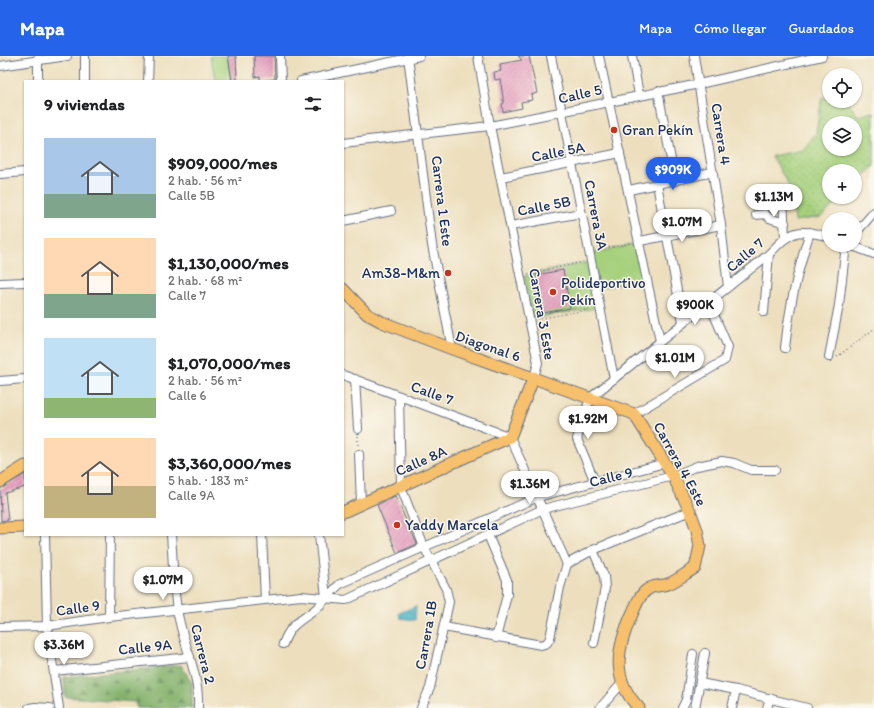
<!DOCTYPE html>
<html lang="es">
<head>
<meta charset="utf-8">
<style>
	body { margin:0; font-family:Itim,sans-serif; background:#f6f6f6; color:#202124; height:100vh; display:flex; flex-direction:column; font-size:15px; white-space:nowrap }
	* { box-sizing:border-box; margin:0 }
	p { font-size:13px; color:#757577 }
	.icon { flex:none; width:22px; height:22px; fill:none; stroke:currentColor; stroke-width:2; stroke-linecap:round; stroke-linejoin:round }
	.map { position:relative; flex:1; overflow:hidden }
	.details { position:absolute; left:24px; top:24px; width:320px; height:456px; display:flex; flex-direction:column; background:#fff; border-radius:0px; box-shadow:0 1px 3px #0004 }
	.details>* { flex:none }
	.fabs { position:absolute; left:822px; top:12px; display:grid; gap:8px }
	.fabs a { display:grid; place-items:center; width:40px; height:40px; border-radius:50%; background:#fff; box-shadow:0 1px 3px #0004; font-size:20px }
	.price { position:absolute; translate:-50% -34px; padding:0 9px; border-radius:14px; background:#fff; color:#222; font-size:13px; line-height:26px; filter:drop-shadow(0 1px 2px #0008) }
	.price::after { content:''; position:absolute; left:50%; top:24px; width:12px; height:9px; margin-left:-6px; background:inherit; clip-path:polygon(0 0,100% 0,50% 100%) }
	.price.active { background:#2563eb; color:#fff }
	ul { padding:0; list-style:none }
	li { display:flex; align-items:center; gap:12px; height:100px; padding:0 20px }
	li span { display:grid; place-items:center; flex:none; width:112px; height:80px; border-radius:0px; color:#555 }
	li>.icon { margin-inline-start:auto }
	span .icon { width:48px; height:48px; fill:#fffc; stroke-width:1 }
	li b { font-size:17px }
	h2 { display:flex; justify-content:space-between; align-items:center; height:48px; padding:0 20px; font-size:17px }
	header { display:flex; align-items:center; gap:24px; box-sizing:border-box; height:56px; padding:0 20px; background:#2563eb; color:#fff }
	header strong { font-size:19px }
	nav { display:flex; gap:22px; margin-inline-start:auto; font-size:14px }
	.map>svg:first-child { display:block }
	.grass { fill:url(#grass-dots); stroke:#60806d; fill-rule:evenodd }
	.forest { fill:url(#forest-firs); stroke:#507065 }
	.park { fill:#a5d07c; stroke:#60806d }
	.water { fill:url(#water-waves); stroke:#327292 }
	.building { fill:url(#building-hatch) }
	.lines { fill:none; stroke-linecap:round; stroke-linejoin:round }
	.minor-casing { stroke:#646d7f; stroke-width:10 }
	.major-casing { stroke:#646d7f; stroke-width:13 }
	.path { stroke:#646d7f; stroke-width:1.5; stroke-dasharray:1 3; stroke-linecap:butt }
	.minor { stroke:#fff; stroke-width:8 }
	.major { stroke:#f7c06c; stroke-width:11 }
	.poi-dot { fill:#c8321e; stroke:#fbf7ec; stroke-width:1.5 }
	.labels { text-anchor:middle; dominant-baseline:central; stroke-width:3; stroke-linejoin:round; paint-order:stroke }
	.street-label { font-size:15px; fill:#1b2f5e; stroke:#fbf7ec }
	.poi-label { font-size:15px; fill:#1b2f5e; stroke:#fbf7ec; text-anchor:start }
</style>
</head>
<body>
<header>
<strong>Mapa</strong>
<nav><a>Mapa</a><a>Cómo llegar</a><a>Guardados</a></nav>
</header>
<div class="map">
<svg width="874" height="652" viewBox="0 0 874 652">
	<defs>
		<pattern id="grass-dots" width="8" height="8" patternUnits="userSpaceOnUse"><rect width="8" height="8" fill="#a5d07c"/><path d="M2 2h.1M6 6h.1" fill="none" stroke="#8db36e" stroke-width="1.8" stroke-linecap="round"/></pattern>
		<pattern id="forest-firs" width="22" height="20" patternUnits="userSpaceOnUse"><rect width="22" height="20" fill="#84b26c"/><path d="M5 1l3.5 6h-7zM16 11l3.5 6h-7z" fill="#6b915c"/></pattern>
		<pattern id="water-waves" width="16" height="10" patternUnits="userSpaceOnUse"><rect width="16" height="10" fill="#49b6c5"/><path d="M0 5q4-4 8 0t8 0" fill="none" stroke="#3c94a3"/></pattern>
		<pattern id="building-hatch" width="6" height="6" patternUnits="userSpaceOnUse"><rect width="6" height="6" fill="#e498bb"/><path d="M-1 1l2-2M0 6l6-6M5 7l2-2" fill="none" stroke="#b87c9b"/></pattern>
	</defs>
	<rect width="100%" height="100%" fill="#fbf7ec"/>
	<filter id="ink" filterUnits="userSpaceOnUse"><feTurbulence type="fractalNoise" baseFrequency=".025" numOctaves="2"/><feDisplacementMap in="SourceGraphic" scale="8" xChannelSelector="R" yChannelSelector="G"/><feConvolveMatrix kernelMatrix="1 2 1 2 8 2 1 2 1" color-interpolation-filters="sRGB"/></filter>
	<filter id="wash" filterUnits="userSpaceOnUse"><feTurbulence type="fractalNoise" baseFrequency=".012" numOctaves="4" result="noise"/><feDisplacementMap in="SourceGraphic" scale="16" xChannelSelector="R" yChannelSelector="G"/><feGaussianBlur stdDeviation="0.9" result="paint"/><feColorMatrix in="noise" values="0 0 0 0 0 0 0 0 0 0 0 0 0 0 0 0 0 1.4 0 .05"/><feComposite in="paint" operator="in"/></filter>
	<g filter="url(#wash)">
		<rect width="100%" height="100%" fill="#eddfbd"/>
		<path class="grass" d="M822,41L829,43V45L849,48L858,60L874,56V110L855,129V115H829V141H843L821,161L795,165L790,132L772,100L803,94L816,77ZM829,67H855V93H829Z"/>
		<path class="forest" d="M181,609L192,627V652H137L135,646L65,641L64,621Z"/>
		<g class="park">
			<path d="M211,0H228L232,25H215Z"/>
			<path d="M637,188L644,224L599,232L592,197Z"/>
			<path d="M587,206L596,252L532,262L524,220Z"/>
		</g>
		<path class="water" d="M416,550L415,564L400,562L399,557Z"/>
		<g id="blocks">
			<g class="building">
				<path d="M228,0H236L237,24L232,25Z"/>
				<path d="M254,0H274L275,23L260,25V20L255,21Z"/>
				<path d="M518,0H529L537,37L531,39L532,44L521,46L522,52L503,56L502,48L504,47L500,23L495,24L494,16L501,15L500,8L522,4Z"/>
				<path d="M563,214L570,252L543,257L536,219Z"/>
				<path d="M25,418V431L5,437L8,464L1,465L0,433Z"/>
				<path d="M395,440L417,488L397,497L377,449Z"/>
			</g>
		</g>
	</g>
	<g filter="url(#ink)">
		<use href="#blocks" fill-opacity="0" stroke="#646d7f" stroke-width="1"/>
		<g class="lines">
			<g class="minor-casing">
				<g id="minor">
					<path d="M85,0V25"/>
					<path d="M280,0L281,25"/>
					<path d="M408,0L432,189L452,293"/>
					<path d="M478,0L490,70L538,307L534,321"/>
					<path d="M551,0L614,323"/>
					<path d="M599,0L660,285"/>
					<path d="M632,0L639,39"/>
					<path d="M694,0L721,169L728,231"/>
					<path d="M0,10L67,0"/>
					<path d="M38,25V2"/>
					<path d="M148,25L149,0"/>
					<path d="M301,25L419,0"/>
					<path d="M658,35L675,125"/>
					<path d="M343,87L490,70L699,28L822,0"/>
					<path d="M0,118L25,116"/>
					<path d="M501,121L620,97"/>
					<path d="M657,128L683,266"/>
					<path d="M629,134L713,116"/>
					<path d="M783,141L785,182"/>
					<path d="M756,159L765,158L769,162L785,167"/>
					<path d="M343,165L391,155"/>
					<path d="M511,170L581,157"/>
					<path d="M855,178L874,156"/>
					<path d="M640,185L721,169"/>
					<path d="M850,189L874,198"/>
					<path d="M0,227L25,226"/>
					<path d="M764,256L769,198"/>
					<path d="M785,292C789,251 797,215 810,176"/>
					<path d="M829,301L839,249L846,189"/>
					<path d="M343,319L510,381L567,508"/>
					<path d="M355,323L358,373"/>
					<path d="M0,325L25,323"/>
					<path d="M399,340L401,431L424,491L446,533L449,546L430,632L421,652"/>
					<path d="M634,358L725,304L728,291L709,247"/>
					<path d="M359,398L361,447"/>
					<path d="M595,426L577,383L590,342L769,198C792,174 797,172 829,181"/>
					<path d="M45,479L47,570L59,652"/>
					<path d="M171,479C173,503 173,529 177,553C182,587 200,617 198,652"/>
					<path d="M262,479L265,543"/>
					<path d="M319,479L326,541"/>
					<path d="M488,479L507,524V539L496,582"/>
					<path d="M593,494L604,520L605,532L594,587"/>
					<path d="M109,561L110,479"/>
					<path d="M0,571L47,570L109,561L301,540L346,544L543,453L673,420L697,410L722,405L734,407L751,414H775"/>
					<path d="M444,571L541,589L547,587L550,582L560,531L567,508L593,494L690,455"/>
					<path d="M283,588C292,563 305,565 321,548C327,542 333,534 340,528L538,441L665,407"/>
					<path d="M54,615L190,601"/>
					<path d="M700,627L736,634L807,652"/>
					<path d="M29,652L35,651L50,652"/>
					<path d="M600,652L623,626"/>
					<path d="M682,652L686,644L693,598"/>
					<path d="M695,652L705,597"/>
					<path d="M732,652L736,634"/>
					<path d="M767,652L770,642"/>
				</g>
			</g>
			<g class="major-casing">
				<g id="major">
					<path d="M343,233L367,258L382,266L452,293L634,358L673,420L690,455L697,474L700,490L695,512C686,517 678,524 668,528C663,530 656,529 650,532C641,536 637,547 633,556C617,591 610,622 639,652"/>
					<path d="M0,426L25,410"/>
					<path d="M343,456L510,381L534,321"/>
					<path d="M0,472L25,471"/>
				</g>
			</g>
			<g class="path">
				<path d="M597,194L630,187"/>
				<path d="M528,218L583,206"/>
				<path d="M537,263L592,253"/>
				<path d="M837,301L874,273"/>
				<path d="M358,380V390"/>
			</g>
			<use href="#minor" class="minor"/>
			<use href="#major" class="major"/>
		</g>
	</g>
	<g class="poi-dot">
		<circle cx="614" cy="74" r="4"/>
		<circle cx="448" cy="217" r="4"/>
		<circle cx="553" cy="236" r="4"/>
		<circle cx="397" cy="469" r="4"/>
	</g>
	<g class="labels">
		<g class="street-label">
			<text transform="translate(580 38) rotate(-13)">Calle 5</text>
			<text transform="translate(721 78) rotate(81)">Carrera 4</text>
			<text transform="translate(558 96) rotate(-11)">Calle 5A</text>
			<text transform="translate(442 145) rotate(83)">Carrera 1 Este</text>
			<text transform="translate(544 150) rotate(-11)">Calle 5B</text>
			<text transform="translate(596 159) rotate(79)">Carrera 3A</text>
			<text transform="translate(745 199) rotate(-40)">Calle 7</text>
			<text transform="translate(542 258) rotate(80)">Carrera 3 Este</text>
			<text transform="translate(488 290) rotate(19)">Diagonal 6</text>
			<text transform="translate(432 337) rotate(20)">Calle 7</text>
			<text transform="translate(421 405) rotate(-24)">Calle 8A</text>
			<text transform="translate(680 408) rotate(61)">Carrera 4 Este</text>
			<text transform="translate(611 421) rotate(-14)">Calle 9</text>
			<text transform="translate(78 552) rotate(-8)">Calle 9</text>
			<text transform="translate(426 579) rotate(-80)">Carrera 1B</text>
			<text transform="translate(145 591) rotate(-6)">Calle 9A</text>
			<text transform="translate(203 598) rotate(76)">Carrera 2</text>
		</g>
		<g class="poi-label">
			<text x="622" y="74">Gran Pekín</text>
			<text x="440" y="217" text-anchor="end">Am38-M&amp;m</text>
			<text x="561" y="227">Polideportivo<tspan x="561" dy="17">Pekín</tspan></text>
			<text x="405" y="469">Yaddy Marcela</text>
		</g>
	</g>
</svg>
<div class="fabs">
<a><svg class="icon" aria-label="locate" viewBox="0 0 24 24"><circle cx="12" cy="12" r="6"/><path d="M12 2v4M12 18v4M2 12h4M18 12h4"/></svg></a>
<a><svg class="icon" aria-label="layers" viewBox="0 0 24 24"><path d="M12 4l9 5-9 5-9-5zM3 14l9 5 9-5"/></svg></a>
<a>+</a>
<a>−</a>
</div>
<b class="price active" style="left:673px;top:135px">$909K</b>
<b class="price" style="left:774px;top:162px">$1.13M</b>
<b class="price" style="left:682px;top:187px">$1.07M</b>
<b class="price" style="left:695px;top:270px">$900K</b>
<b class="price" style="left:675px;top:323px">$1.01M</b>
<b class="price" style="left:588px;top:384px">$1.92M</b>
<b class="price" style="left:530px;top:449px">$1.36M</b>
<b class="price" style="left:163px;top:545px">$1.07M</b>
<b class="price" style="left:64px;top:610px">$3.36M</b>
<section class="details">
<h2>9 viviendas<svg class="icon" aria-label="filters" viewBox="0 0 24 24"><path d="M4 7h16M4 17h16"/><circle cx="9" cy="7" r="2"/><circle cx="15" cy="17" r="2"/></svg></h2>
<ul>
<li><span style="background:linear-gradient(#a9c7e8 70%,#7fa58c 0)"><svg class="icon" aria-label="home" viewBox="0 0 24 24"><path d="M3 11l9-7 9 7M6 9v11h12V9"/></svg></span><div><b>$909,000/mes</b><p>2 hab. · 56 m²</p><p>Calle 5B</p></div></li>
<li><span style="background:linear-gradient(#ffd9b3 70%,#7fa58c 0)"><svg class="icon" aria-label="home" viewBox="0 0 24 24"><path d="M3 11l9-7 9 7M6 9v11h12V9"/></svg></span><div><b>$1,130,000/mes</b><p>2 hab. · 68 m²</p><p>Calle 7</p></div></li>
<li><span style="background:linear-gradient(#bfe0f5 75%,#8fb573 0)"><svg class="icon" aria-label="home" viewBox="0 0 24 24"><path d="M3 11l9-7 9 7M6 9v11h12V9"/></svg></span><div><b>$1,070,000/mes</b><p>2 hab. · 56 m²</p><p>Calle 6</p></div></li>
<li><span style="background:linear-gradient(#ffd9b3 60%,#c2b280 0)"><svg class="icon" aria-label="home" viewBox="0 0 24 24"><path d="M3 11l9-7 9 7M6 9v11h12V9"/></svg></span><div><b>$3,360,000/mes</b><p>5 hab. · 183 m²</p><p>Calle 9A</p></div></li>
</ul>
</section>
</div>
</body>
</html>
